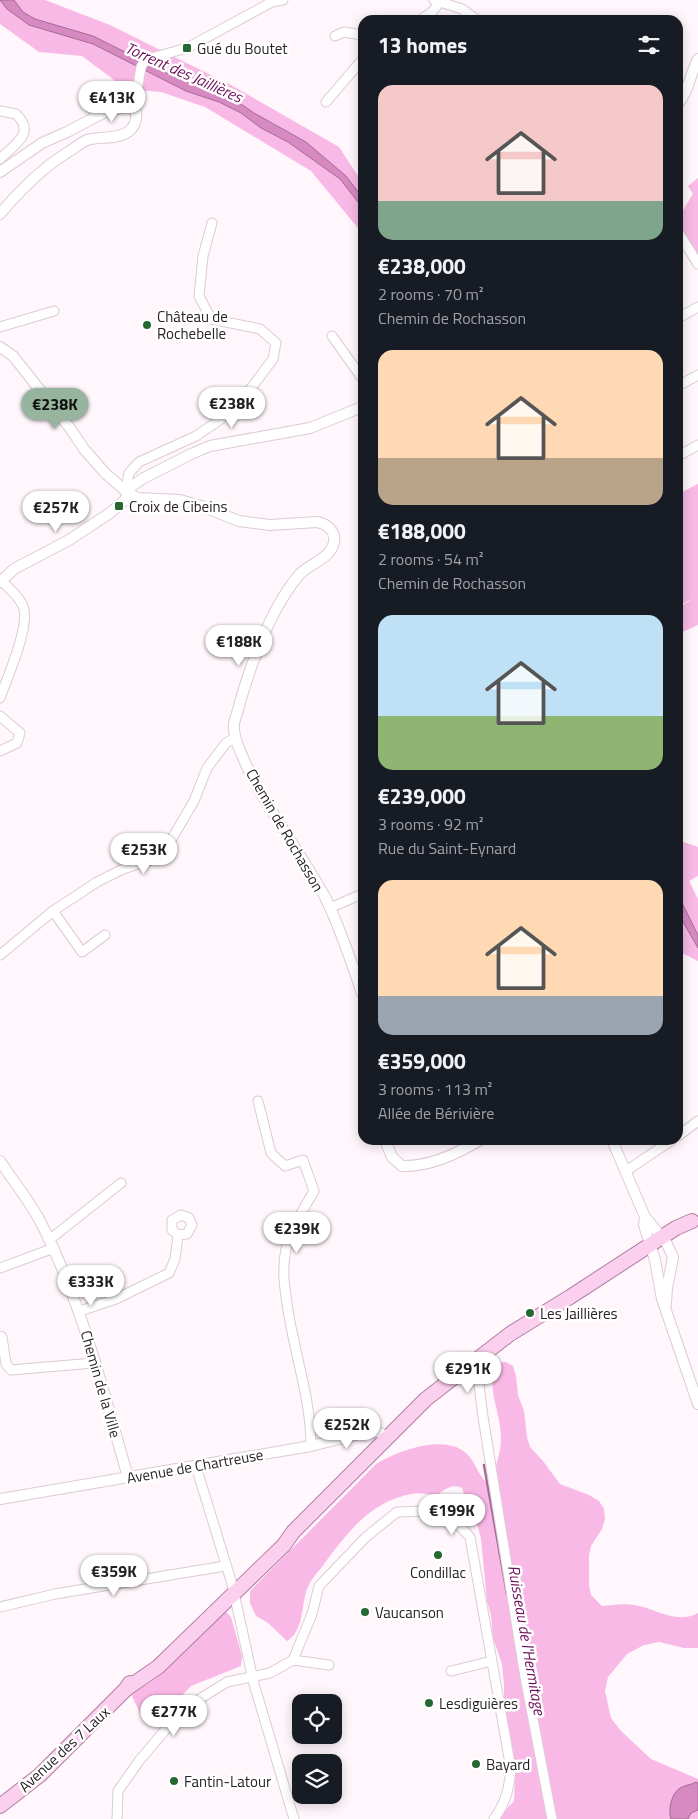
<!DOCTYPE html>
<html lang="en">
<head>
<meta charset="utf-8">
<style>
	body { margin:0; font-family:"Titillium Web",sans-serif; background:#20242c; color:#f1f3f6; height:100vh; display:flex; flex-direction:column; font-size:19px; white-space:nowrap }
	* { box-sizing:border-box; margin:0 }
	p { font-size:16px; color:#9ea1a6 }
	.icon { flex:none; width:28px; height:28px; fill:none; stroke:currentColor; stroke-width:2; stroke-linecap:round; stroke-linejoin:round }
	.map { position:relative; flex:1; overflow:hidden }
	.sheet { position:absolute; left:358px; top:15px; width:325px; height:1130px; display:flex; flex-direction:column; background:#171b24; border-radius:15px; box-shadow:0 2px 12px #0003 }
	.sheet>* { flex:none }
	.fabs { position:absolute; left:292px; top:1694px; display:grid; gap:10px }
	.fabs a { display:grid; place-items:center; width:50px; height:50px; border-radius:10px; background:#171b24; box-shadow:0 2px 12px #0003; font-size:25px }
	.price { position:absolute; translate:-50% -42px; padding:0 11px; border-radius:18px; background:#fff; color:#222; font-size:16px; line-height:32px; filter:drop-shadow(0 1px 2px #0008) }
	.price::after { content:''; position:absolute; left:50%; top:30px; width:15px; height:11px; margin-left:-8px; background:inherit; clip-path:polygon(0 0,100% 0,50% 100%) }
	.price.on { background:#96b49e; color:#111 }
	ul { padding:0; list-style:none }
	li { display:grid; align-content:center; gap:10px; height:265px; padding:0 20px }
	li span { display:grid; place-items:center; height:155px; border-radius:15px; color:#555 }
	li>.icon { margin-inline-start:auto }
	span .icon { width:90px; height:90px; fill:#fffc; stroke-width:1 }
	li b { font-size:21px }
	h2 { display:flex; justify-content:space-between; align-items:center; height:60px; padding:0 20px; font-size:21px }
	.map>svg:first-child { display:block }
	.green { fill:#f9b9e6 }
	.water { fill:#d78ac2; stroke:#a36b94 }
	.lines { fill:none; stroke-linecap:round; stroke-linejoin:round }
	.stream { stroke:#a36b94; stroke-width:2.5 }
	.minor-casing { stroke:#ddcad6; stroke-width:11 }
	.tertiary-casing { stroke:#ddcad6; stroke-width:12 }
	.primary-casing { stroke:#b07fa2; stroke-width:16 }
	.minor { stroke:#fff; stroke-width:9 }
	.tertiary { stroke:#fff; stroke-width:10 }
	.primary { stroke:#fbd0ef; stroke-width:14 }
	.poi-dot { fill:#266832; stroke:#fff; stroke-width:2 }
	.labels { text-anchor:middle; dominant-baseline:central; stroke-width:5; stroke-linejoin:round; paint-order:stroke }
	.poi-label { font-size:15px; fill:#292227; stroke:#fff; text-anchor:start }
	.street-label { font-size:15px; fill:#292227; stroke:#fff }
	.water-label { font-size:16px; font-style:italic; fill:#6e135d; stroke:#fff }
</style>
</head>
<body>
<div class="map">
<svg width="698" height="1819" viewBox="0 0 698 1819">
	<rect width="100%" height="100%" fill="#fff7fc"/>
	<g class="green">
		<path d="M0,0H45L110,25L231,85L339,147L362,182V233L311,171L205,107L161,92L126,89L82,56L39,52L0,24Z"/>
		<path d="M698,178V257L678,224V218L693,194L688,186Z"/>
		<path d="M698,484V625L678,634V608L694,598L678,606V494Z"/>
		<path d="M678,840L698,847V876L689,881L698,899V961L680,952L678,948Z"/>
		<path d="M506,1362L513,1366L516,1376L518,1395L524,1411L527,1437L530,1447L543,1461L560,1484L589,1495L599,1501L604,1509L605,1519L602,1529L591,1546L589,1556V1585L591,1595L602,1606C612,1605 623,1603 634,1605C655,1608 677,1625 698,1613V1648H684L659,1642L644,1645L627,1654L613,1671L608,1677L605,1691L611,1718L621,1731L651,1759L698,1779V1819H497L514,1801L515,1781L514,1758L510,1734L504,1711V1685L502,1664L493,1638L491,1615L487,1601L481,1539L478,1527L471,1514L462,1488C451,1483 446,1489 437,1495C428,1495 420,1492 411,1494C371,1501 346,1534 324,1564C318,1572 311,1579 307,1589C301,1606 304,1631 287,1641L268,1623L256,1616L250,1603V1591L376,1464C398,1451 445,1433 467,1454C476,1463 478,1475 487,1483L492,1479C495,1467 501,1453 501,1440C502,1414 484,1386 497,1363Z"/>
		<path d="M225,1611L231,1617L242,1656L241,1666L191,1686L152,1727L147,1712L140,1713L131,1694L154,1680Z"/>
	</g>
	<g class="water">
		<path d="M0,0H14L23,12L35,19L93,36L167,73L203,89L232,98L238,102L254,113L306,142L346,176L362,197V207L340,179L288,142L261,128L241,113L219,102L186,91L93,44L29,25L7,9Z"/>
		<path d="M678,895L698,935V948L678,913Z"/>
		<path d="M696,1782L698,1783V1810L691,1813L688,1819H671C668,1810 671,1794 680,1788C685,1785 691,1785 696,1782Z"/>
	</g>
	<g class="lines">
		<path class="stream" d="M484,1465L507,1594"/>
		<g class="minor-casing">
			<g id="minor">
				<path d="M434,0L462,9L477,20"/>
				<path d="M420,20L432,12L440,2"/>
				<path d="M335,36L344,32L362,35"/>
				<path d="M326,102L362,60"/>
				<path d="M132,108L136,97L141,67L144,62L151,58L187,48L272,2L283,0"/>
				<path d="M0,111L16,114C37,134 13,145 0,159"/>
				<path d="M678,232L698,264"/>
				<path d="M678,318L698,307"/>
				<path d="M0,327L54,311"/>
				<path d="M332,336L362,378"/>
				<path d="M678,386L698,375"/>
				<path d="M678,456L698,445"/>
				<path d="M126,490L129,473L139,462L196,436L221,419L252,387L273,359L276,343L260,329L211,319L199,296L203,256L212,223"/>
				<path d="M0,580C7,586 19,597 23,606C31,625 7,678 0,698"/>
				<path d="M0,716L20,733L17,743L0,751"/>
				<path d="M330,908L362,894"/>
				<path d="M53,911L82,952L105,935"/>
				<path d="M0,955L53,911L97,882L123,869L151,860L167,847L194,801L207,768L226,743L235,738"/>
				<path d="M258,1101L271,1153L285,1166L303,1160L314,1191C303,1210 291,1228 286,1249C282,1268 284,1284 287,1303C293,1350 311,1397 311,1446"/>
				<path d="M678,1136L698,1121"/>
				<path d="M626,1171L672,1140"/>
				<path d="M49,1240L121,1183"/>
				<path d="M0,1268L54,1248"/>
				<path d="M80,1311L116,1299L169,1273L175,1259L178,1235L187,1234L192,1225L189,1218L181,1215L172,1220V1230L178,1235"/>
				<path d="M0,1336L2,1337L6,1364L11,1370L94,1363"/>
				<path d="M470,1364L478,1377L483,1417L525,1677L552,1819"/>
				<path d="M198,1465V1473L232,1584L254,1684L294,1819"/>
				<path d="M0,1607L55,1594L225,1566"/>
				<path d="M293,1660L329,1665"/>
				<path d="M451,1671L492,1661"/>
				<path d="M117,1819L118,1791L139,1761L182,1710L227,1682L270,1673L293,1660L312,1614L319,1586L366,1537L397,1512L425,1511L452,1518L470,1537L511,1769C509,1788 506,1803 494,1819"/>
			</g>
		</g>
		<g class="tertiary-casing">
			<g id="tertiary">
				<path d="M678,104C690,89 689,76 698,59"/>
				<path d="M0,172L42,143L67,132L107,111L126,107L132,108L136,112C137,120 135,127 128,132C116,140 100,136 87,140C80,143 74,149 68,152C41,169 20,190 0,214"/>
				<path d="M0,347L13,356L70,428L84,449L105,473L128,493L138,498L180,500L201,506L239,521L270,525L317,522C327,524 336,531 334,542C331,559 308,564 299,575C271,608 252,661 240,702C239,709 235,717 234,724C233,737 239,748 244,760C266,809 300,851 325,897C340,927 351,961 362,993"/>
				<path d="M0,582L14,569L69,540L110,513L125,500L131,487L142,479L191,454L210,446L310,428L362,407"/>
				<path d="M385,1140L392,1157L402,1166C430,1167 457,1154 480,1140"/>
				<path d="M612,1140L645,1217L644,1225L655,1260L662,1299L698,1404"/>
				<path d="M0,1161C13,1181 29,1200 40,1221C82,1302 103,1391 128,1477"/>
				<path d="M645,1217L666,1242L673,1257L667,1288L666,1304"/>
				<path d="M0,1499L311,1446L363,1433L378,1432L388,1437"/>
			</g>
		</g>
		<g class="primary-casing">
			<g id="primary">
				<path d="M126,1689L158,1667L284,1545L293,1532L426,1399L510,1334L570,1297L676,1228L692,1221"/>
				<path d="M0,1806L40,1775L126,1689L130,1683"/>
			</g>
		</g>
		<use href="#minor" class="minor"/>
		<use href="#tertiary" class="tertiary"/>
		<use href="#primary" class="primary"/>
	</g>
	<g class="poi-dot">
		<rect x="182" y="43" width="10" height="10" rx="2.5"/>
		<circle cx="147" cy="325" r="5"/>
		<rect x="114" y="501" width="10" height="10" rx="2.5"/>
		<circle cx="530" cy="1313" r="5"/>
		<circle cx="438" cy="1555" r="5"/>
		<circle cx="365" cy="1612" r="5"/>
		<circle cx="429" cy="1703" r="5"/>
		<circle cx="476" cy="1764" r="5"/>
		<circle cx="174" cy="1781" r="5"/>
	</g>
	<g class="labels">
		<g class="poi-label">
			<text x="197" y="48">Gué du Boutet</text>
			<text x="157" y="316">Château de<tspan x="157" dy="17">Rochebelle</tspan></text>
			<text x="129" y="506">Croix de Cibeins</text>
			<text x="540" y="1313">Les Jaillières</text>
			<text x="438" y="1572" text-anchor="middle">Condillac</text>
			<text x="375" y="1612">Vaucanson</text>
			<text x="439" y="1703">Lesdiguières</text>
			<text x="486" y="1764">Bayard</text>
			<text x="184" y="1781">Fantin-Latour</text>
		</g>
		<g class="street-label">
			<text transform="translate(285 830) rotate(60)">Chemin de Rochasson</text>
			<text transform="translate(101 1384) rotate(74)">Chemin de la Ville</text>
			<text transform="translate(195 1466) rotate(-10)">Avenue de Chartreuse</text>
			<text transform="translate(64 1749) rotate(-43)">Avenue des 7 Laux</text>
		</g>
		<g class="water-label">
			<text transform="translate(184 72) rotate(24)">Torrent des Jaillières</text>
			<text transform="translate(527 1640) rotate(80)">Ruisseau de l'Hermitage</text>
		</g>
	</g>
</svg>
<div class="fabs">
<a><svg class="icon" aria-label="locate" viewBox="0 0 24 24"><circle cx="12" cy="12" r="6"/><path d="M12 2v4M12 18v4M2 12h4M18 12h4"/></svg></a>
<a><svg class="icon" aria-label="layers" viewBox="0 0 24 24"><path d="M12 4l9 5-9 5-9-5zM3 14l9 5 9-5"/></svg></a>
</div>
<b class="price" style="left:112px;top:123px">€413K</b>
<b class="price" style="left:232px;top:429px">€238K</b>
<b class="price on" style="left:55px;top:430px">€238K</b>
<b class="price" style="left:56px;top:533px">€257K</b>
<b class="price" style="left:239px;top:667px">€188K</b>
<b class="price" style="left:144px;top:875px">€253K</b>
<b class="price" style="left:297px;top:1254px">€239K</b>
<b class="price" style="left:91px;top:1307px">€333K</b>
<b class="price" style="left:468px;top:1394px">€291K</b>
<b class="price" style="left:347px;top:1450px">€252K</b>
<b class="price" style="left:452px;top:1536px">€199K</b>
<b class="price" style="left:114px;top:1597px">€359K</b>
<b class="price" style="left:174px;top:1737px">€277K</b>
<section class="sheet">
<h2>13 homes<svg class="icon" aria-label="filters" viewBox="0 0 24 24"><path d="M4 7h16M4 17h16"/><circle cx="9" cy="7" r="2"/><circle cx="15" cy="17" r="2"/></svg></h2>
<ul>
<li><span style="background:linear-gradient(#f6c9c9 75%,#7fa58c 0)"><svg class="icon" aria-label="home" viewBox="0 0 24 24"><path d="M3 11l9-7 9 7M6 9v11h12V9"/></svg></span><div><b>€238,000</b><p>2 rooms · 70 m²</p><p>Chemin de Rochasson</p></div></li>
<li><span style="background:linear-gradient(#ffd9b3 70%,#b9a48a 0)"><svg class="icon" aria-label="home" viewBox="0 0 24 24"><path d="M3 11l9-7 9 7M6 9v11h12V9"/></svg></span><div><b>€188,000</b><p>2 rooms · 54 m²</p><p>Chemin de Rochasson</p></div></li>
<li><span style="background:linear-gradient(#bfe0f5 65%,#8fb573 0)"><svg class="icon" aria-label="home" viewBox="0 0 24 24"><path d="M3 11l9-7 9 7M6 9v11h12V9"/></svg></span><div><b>€239,000</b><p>3 rooms · 92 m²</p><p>Rue du Saint-Eynard</p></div></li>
<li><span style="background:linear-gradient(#ffd9b3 75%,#9aa5b1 0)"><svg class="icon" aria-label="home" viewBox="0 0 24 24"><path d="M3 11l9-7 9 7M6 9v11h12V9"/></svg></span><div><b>€359,000</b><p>3 rooms · 113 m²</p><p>Allée de Bérivière</p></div></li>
</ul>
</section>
</div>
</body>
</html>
